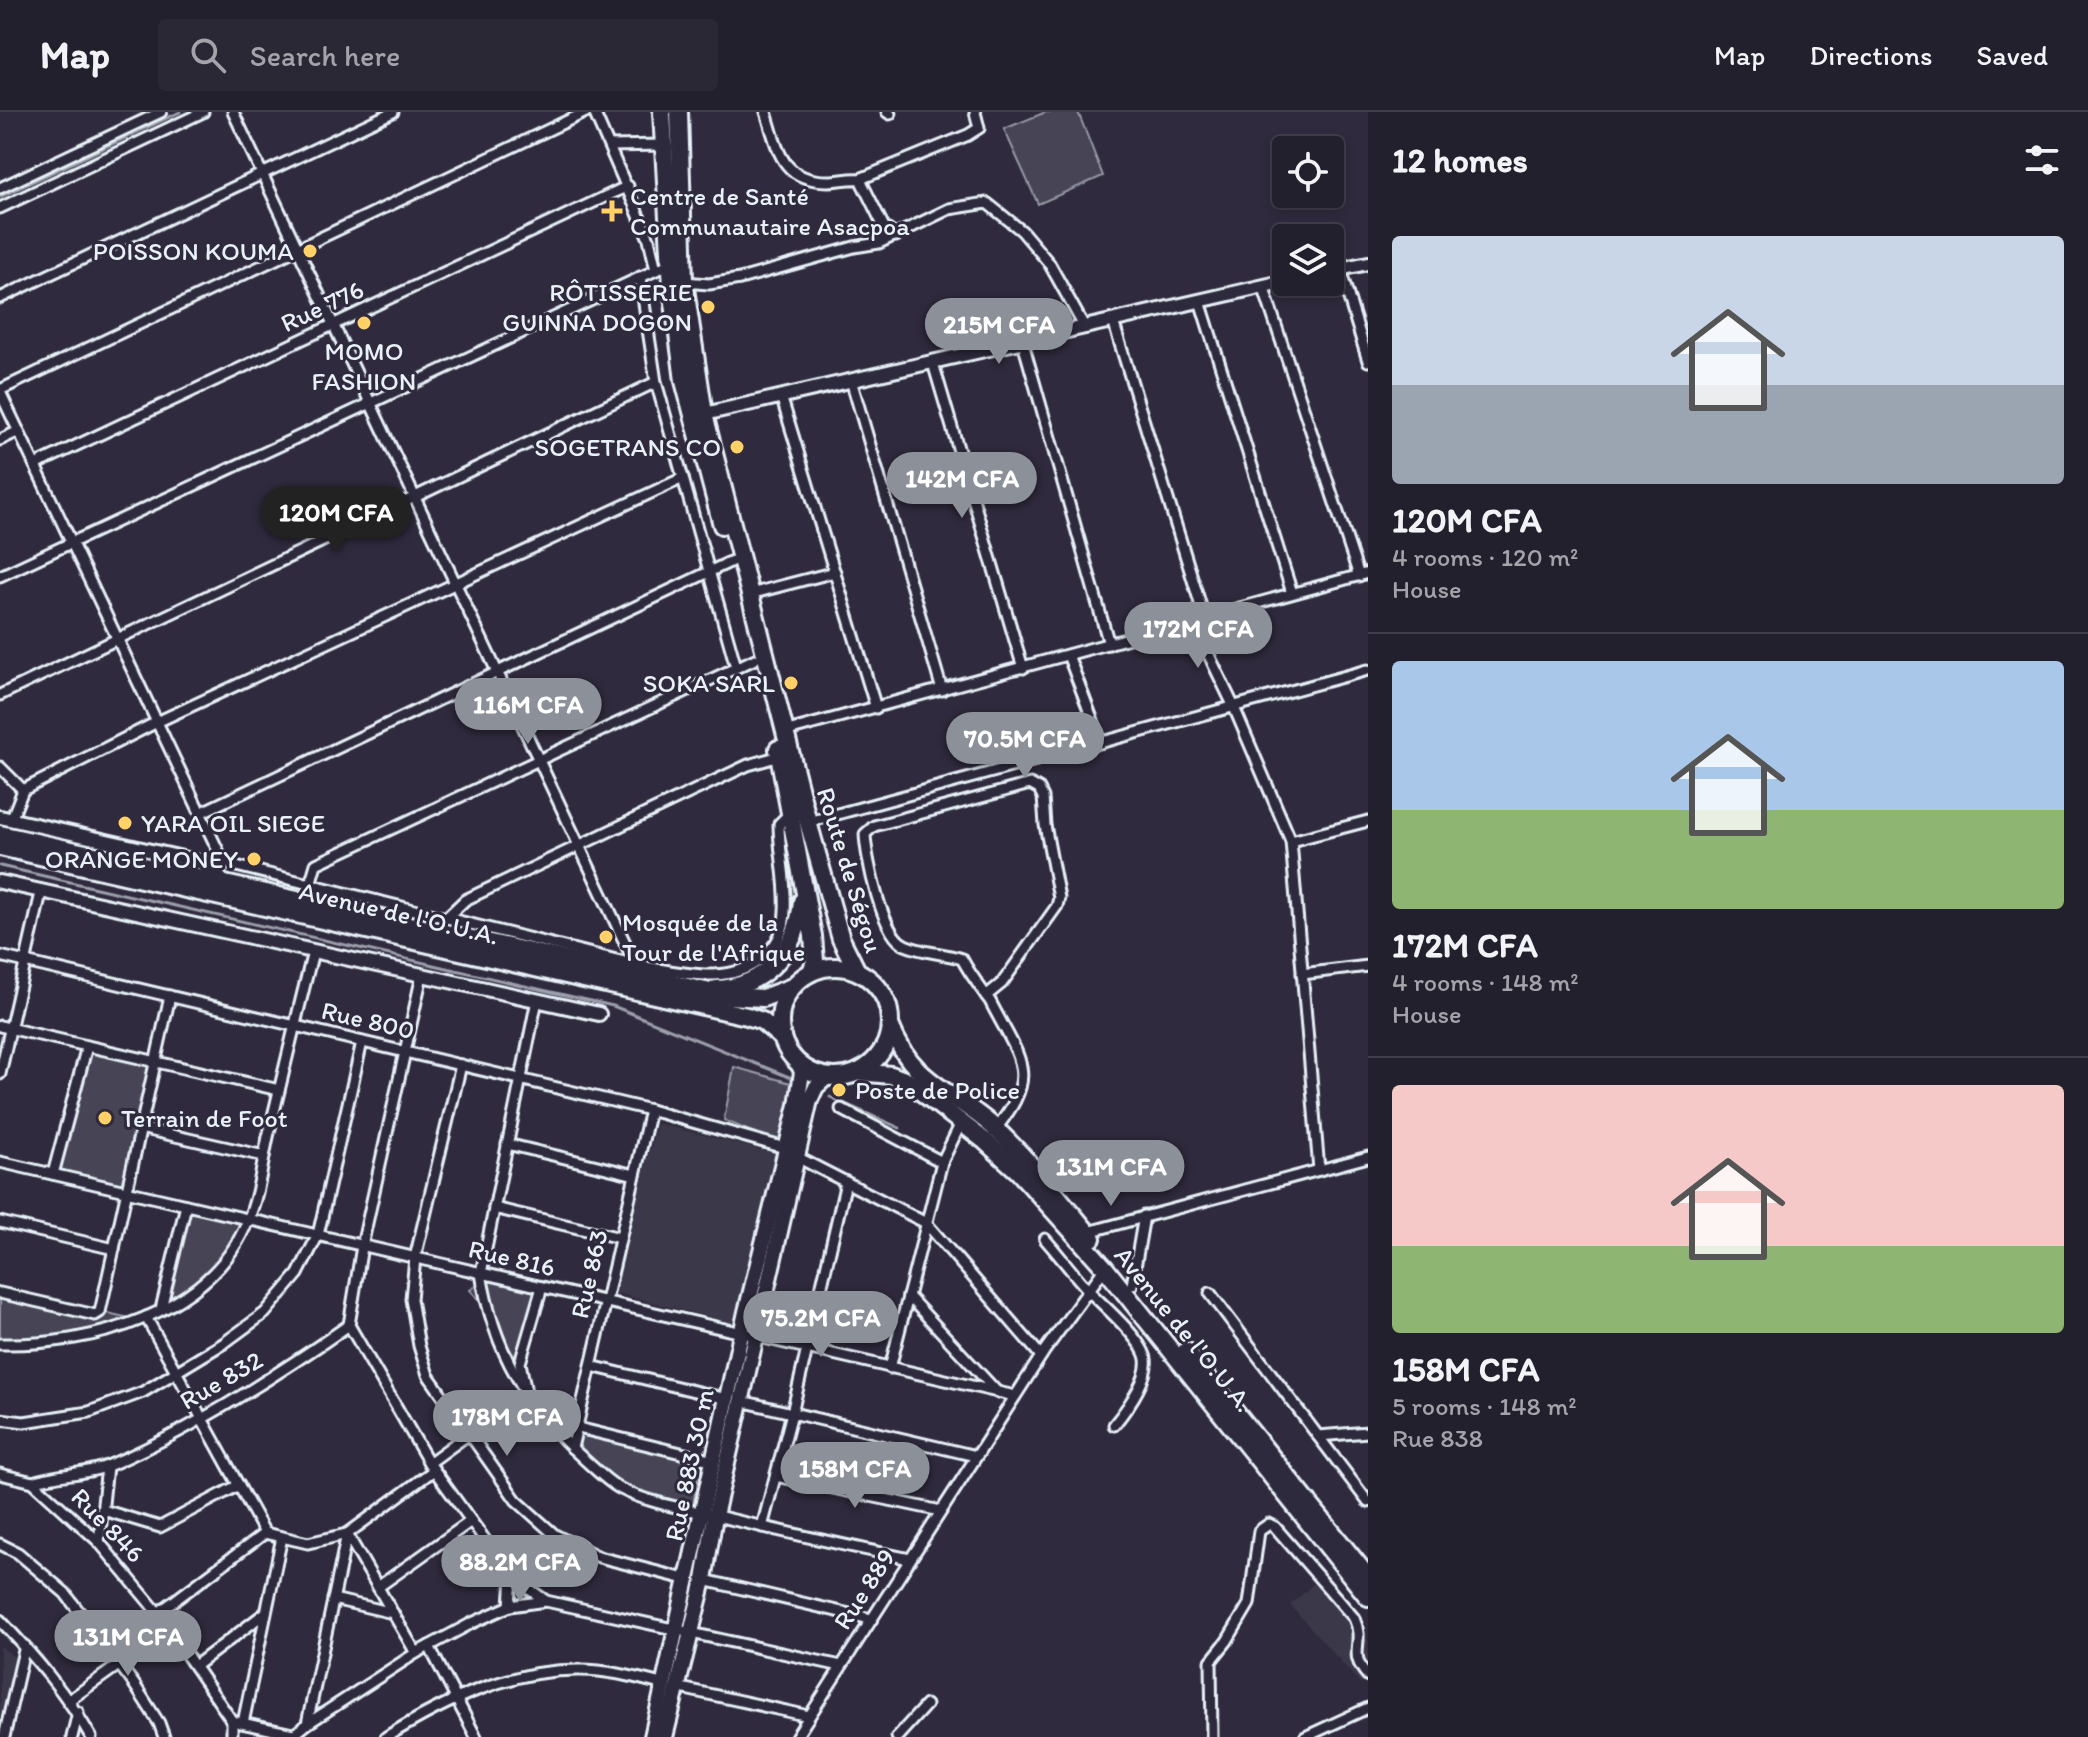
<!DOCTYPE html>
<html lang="en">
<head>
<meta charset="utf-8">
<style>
	body { margin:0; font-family:Itim,sans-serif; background:#2b2836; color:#f1f3f6; height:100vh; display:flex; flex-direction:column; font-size:30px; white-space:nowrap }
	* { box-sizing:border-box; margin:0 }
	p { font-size:26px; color:#a3a3aa }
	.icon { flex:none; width:44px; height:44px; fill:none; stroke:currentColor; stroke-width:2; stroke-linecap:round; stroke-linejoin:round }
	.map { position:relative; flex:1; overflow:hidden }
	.drawer { display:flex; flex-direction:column; background:#23202e; width:720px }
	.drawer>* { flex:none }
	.buttons { position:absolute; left:1272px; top:24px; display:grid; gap:16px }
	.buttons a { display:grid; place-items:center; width:72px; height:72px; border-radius:8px; background:#23202e; box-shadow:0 4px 12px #0003,0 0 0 2px #403e4a; font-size:40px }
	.price { position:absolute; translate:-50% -68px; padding:0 18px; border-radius:28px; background:#8c9099; color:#fff; font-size:26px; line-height:52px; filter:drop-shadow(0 2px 4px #0008) }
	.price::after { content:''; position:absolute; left:50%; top:48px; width:24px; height:18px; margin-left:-12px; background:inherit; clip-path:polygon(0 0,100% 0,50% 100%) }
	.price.selected { background:#222; color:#fff }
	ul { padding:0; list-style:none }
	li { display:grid; align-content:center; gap:16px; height:424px; padding:0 24px }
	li+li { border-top:2px solid #403e4a }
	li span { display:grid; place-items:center; height:248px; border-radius:8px; color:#555 }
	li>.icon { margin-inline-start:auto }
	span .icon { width:144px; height:144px; fill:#fffc; stroke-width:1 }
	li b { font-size:34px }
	h2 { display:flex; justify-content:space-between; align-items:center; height:96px; padding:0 24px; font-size:34px }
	header { display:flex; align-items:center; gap:48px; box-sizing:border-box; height:112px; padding:0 40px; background:#23202e; border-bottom:2px solid #403e4a }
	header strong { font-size:38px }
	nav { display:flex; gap:44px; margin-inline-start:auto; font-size:28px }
	.search { width:560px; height:72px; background:#2b2836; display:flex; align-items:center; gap:20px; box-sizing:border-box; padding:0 28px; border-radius:8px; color:#a3a3aa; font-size:30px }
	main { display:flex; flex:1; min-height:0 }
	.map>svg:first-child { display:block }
	.built { fill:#3b3749 }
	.green { fill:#464455; stroke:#979aa6; stroke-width:2 }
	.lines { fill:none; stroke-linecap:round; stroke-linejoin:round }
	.stream { stroke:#9c9fab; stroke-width:3 }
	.street-casing { stroke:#e8f1f8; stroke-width:15 }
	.secondary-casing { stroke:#e8f1f8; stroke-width:18 }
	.primary-casing { stroke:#e8f1f8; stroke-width:20 }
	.highway-casing { stroke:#e8f1f8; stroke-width:22 }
	.street { stroke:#2f2a3d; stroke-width:9 }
	.secondary { stroke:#2f2a3d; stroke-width:12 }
	.primary { stroke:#2f2a3d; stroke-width:14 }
	.highway { stroke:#2f2a3d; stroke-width:16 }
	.poi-dot { fill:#ffd166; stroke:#2f2a3d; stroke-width:3 }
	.labels { text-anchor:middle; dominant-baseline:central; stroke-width:6; stroke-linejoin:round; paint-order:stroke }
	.poi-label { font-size:26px; fill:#e8f1f8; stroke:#2f2a3d; text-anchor:start }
	.street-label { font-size:26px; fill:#e8f1f8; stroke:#2f2a3d }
</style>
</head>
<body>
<header>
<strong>Map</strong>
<div class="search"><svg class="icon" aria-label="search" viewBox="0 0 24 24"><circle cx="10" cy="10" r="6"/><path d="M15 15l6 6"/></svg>Search here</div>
<nav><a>Map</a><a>Directions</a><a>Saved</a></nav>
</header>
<main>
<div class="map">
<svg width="1368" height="1625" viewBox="0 0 1368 1625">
	<rect width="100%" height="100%" fill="#2f2a3d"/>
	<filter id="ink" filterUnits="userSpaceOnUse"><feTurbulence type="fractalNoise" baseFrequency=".0125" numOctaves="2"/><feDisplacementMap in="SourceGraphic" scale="16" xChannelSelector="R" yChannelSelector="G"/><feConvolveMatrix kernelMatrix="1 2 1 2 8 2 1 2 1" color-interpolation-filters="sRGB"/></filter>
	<g filter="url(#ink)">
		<g class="built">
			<path d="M657,1011L780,1043L736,1212L612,1180Z"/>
			<path d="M1321,1465L1357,1519L1368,1528V1566L1360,1571L1290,1493Z"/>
			<path d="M0,1534L16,1546L0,1608Z"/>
		</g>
		<g class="green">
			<path d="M1046,0H1078L1103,64L1038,92L1004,17Z"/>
			<path d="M89,938L151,952L124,1074L56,1061Z"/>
			<path d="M734,955L798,973L780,1032L724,1008Z"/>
			<path d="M188,1093L246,1106C221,1153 199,1171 154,1199Z"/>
			<path d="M491,1164L539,1179L520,1251L508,1235L499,1210L470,1178Z"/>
			<path d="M0,1177L125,1205C87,1227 42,1228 0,1231Z"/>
			<path d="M581,1321L700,1350L693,1394L623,1373L574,1335Z"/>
		</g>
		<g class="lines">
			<g class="stream">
				<path d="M0,85L180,0"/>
				<path d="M0,754L613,894L794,967"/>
				<path d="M830,985L900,1016"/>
			</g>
			<g class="street-casing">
				<g id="street">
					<path d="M233,0L635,852"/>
					<path d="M594,0L649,127L656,158"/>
					<path d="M766,0C778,38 781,69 828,69C839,69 849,66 860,67L884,115L896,124"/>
					<path d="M887,0L890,2"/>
					<path d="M610,34L664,33"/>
					<path d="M860,67L968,23L979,16L975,0"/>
					<path d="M0,76L161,0"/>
					<path d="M0,96L203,0"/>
					<path d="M1340,157L1368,249"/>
					<path d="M640,165L656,270L736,555"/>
					<path d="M684,170L709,172L740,167L854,135L879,131L949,97L987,91L1022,119L1049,151L1085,216"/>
					<path d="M1263,174L1359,464"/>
					<path d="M0,186L393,0"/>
					<path d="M1200,189L1292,481"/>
					<path d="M1113,209L1204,504"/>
					<path d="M1023,231L1109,532"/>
					<path d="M933,251L1023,556"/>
					<path d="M851,268L942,578"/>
					<path d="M0,278L586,0"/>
					<path d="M0,280L224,751"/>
					<path d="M781,284L876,596"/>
					<path d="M0,328L19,319"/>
					<path d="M35,353L628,74"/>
					<path d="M0,464L671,151"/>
					<path d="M750,482L835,460"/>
					<path d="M1192,508L1233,593L1291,729L1319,1058"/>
					<path d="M1068,543L1101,630"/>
					<path d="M0,583L656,270"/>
					<path d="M784,620L1368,461"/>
					<path d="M0,655L23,678"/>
					<path d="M200,701L732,449"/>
					<path d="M11,708L23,678L157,610L683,366"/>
					<path d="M808,710L1368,558"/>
					<path d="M1291,729L1368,709"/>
					<path d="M224,751L645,855C667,858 691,864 714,863C751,862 784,838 785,799C787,770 779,741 779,712L791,700"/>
					<path d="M305,790L316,752L755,547"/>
					<path d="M446,806L465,788L748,653L780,644"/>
					<path d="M0,844L650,998L785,1036"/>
					<path d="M1302,862L1368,854"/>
					<path d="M986,884L1002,871L1057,794L1059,786L1045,713L1043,685L1039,677L1030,672L874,714L865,722C866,746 882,824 905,833C923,841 944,841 962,847C970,862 980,875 990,889C1020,948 1042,962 993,1020"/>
					<path d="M537,888L481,1161C493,1238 528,1297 586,1349C596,1358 607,1369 619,1376C647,1391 682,1396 713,1403C778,1419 844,1433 910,1447"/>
					<path d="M0,914L279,978"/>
					<path d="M461,953L415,1146L411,1187L419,1234L428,1263L516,1388L555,1423L599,1445L689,1468"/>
					<path d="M0,962L41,781"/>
					<path d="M841,997L942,1050"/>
					<path d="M140,1016L264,1044"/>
					<path d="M507,1032L635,1063"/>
					<path d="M797,1045L926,1111L1041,1244"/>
					<path d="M0,1050L1015,1284"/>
					<path d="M53,1062L87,934"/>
					<path d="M494,1096L620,1126"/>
					<path d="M0,1110L114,1137"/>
					<path d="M1088,1120L1368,1045"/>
					<path d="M1045,1127C1060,1144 1074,1163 1090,1180C1104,1194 1143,1228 1146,1247C1149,1267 1126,1298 1114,1313"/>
					<path d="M1132,1173L1144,1104"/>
					<path d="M0,1181L95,1203L100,1200L170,884"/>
					<path d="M1210,1181L1368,1390"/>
					<path d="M908,1184L998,1281"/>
					<path d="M161,1197L186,1093"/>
					<path d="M146,1205L265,1421"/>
					<path d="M349,1213L429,1351L512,1465L546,1489"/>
					<path d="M0,1232C91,1234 211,1202 248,1108C259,1083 262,1052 268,1025C283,963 297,902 313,840"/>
					<path d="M591,1254L727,1287"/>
					<path d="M890,1256L942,1050L961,1011"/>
					<path d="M741,1289L976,1344"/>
					<path d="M0,1307L24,1310L89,1300L143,1280L224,1231L265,1201L298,1162L318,1123L362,930"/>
					<path d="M545,1308L714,1349"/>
					<path d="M1318,1324L1368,1320"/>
					<path d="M572,1336L650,998"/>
					<path d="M429,1351L526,1280L520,1251L542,1175"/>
					<path d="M0,1362L33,1370L99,1430L158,1501L232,1609L293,1622"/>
					<path d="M776,1364L941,1399"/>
					<path d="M33,1370C58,1361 87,1363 110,1353C192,1318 276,1264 349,1213L362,1134L422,863"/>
					<path d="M103,1398L160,1415L239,1373"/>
					<path d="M762,1415L792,1301L846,1070"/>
					<path d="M347,1422L416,1541"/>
					<path d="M99,1430L107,1354"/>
					<path d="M0,1432L18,1441L65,1481L134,1572L159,1611L164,1625"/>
					<path d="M704,1468L871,1507"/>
					<path d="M378,1475L471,1409"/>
					<path d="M333,1487L393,1501"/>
					<path d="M510,1494L512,1465"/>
					<path d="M158,1501L265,1421L308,1431L347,1422L434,1358"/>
					<path d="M0,1508C34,1544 67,1582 91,1625"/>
					<path d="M429,1534L476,1625"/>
					<path d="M195,1554L265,1501"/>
					<path d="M676,1575L809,1604"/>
					<path d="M68,1589L169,1517"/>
					<path d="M243,1611L282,1425"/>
					<path d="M307,1612L347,1422"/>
					<path d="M4,1625L25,1534"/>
					<path d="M72,1625L78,1600"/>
					<path d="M232,1625V1609"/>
					<path d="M291,1625L307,1612L416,1541L472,1511L510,1494L546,1489L841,1554"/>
					<path d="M386,1625C444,1589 510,1557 581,1558C609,1558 637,1566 665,1573"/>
					<path d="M796,1625L1045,1238L1105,1156"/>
					<path d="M897,1625L926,1593"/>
					<path d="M1212,1625L1211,1549L1227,1529L1249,1492L1259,1419L1269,1412L1275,1415L1354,1506C1366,1533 1346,1540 1368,1564"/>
					<path d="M1305,1625L1368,1596"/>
				</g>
			</g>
			<g class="secondary-casing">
				<g id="secondary">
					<path d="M1330,159L1368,151"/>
					<path d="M696,304L1286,169"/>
					<path d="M0,705L196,749L212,758L225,771"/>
					<path d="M0,770L599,902"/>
				</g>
			</g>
			<g class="primary-casing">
				<g id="primary">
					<path d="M652,1625L746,1200L797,993L802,960L798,951"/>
					<path d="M665,1625L704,1468L715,1404L810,988L816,975L827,965"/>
				</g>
			</g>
			<g class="highway-casing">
				<g id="highway">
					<path d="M662,0L672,175L684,269L722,413"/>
					<path d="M679,0L684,170L704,302L808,710L841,827L857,859"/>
					<path d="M778,637L813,824L815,849L811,860"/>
					<path d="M0,722L728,884L763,886L792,875"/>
					<path d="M0,735L747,904L762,909L782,926"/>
					<circle cx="835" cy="910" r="55"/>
					<path d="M716,877C766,875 798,836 802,789"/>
					<path d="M890,913C913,974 956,979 998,1019C1032,1052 1062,1090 1092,1126"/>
					<path d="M858,960L891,963L907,969L985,1029L1017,1058L1105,1156L1368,1485"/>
					<path d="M1186,1239L1368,1465"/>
				</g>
			</g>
			<use href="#street" class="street"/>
			<use href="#secondary" class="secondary"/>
			<use href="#primary" class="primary"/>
			<use href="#highway" class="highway"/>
		</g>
	</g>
	<g class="poi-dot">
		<path d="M608 87h8v8h8v8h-8v8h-8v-8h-8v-8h8z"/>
		<circle cx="310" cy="139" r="8"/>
		<circle cx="708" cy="195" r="8"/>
		<circle cx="364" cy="211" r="8"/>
		<circle cx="737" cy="335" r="8"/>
		<circle cx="791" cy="571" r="8"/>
		<circle cx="125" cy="711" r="8"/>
		<circle cx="254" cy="747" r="8"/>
		<circle cx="606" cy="825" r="8"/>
		<circle cx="839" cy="978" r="8"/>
		<circle cx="105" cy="1006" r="8"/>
	</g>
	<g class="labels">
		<g class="poi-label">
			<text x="630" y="84">Centre de Santé<tspan x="630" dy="30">Communautaire Asacpoa</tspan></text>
			<text x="294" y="139" text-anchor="end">POISSON KOUMA</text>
			<text x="692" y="180" text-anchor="end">RÔTISSERIE<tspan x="692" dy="30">GUINNA DOGON</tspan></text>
			<text x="364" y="239" text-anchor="middle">MOMO<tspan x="364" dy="30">FASHION</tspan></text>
			<text x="721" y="335" text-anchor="end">SOGETRANS CO</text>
			<text x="775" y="571" text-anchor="end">SOKA SARL</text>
			<text x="141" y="711">YARA OIL SIEGE</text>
			<text x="238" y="747" text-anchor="end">ORANGE MONEY</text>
			<text x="622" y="810">Mosquée de la<tspan x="622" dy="30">Tour de l'Afrique</tspan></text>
			<text x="855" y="978">Poste de Police</text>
			<text x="121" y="1006">Terrain de Foot</text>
		</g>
		<g class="street-label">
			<text transform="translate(322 194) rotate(-25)">Rue 776</text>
			<text transform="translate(850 758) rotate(73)">Route de Ségou</text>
			<text transform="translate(399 801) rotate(13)">Avenue de l'O.U.A.</text>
			<text transform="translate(368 908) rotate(13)">Rue 800</text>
			<text transform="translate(512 1146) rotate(13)">Rue 816</text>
			<text transform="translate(589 1162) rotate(-77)">Rue 863</text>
			<text transform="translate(1184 1217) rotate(51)">Avenue de l'O.U.A.</text>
			<text transform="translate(221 1268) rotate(-30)">Rue 832</text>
			<text transform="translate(689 1353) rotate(-78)">Rue 883 30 m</text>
			<text transform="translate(108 1413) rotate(46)">Rue 846</text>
			<text transform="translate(864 1477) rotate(-57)">Rue 889</text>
		</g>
	</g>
</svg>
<div class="buttons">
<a><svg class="icon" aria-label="locate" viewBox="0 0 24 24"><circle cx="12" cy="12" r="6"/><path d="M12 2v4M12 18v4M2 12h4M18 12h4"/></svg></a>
<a><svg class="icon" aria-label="layers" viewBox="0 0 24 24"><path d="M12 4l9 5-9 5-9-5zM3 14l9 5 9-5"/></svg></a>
</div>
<b class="price" style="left:999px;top:254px">215M CFA</b>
<b class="price" style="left:962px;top:408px">142M CFA</b>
<b class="price selected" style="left:336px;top:442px">120M CFA</b>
<b class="price" style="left:1198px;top:558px">172M CFA</b>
<b class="price" style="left:528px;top:634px">116M CFA</b>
<b class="price" style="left:1025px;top:668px">70.5M CFA</b>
<b class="price" style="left:1111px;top:1096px">131M CFA</b>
<b class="price" style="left:821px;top:1247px">75.2M CFA</b>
<b class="price" style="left:507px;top:1346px">178M CFA</b>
<b class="price" style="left:855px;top:1398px">158M CFA</b>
<b class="price" style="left:520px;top:1491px">88.2M CFA</b>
<b class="price" style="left:128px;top:1566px">131M CFA</b>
</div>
<section class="drawer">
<h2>12 homes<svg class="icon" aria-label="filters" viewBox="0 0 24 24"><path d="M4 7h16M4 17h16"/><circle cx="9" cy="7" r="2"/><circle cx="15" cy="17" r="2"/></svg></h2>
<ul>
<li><span style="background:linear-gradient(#c9d6e8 60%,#9aa5b1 0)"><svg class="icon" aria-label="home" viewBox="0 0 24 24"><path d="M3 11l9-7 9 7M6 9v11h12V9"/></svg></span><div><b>120M CFA</b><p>4 rooms · 120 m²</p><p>House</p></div></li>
<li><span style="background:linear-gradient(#a9c7e8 60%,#8fb573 0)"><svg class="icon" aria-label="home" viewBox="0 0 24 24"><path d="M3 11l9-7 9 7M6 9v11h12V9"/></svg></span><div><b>172M CFA</b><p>4 rooms · 148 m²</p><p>House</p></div></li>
<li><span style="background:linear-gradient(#f6c9c9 65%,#8fb573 0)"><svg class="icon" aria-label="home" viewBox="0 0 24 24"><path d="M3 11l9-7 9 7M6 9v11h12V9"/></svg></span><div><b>158M CFA</b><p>5 rooms · 148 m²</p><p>Rue 838</p></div></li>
</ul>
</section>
</main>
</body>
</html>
